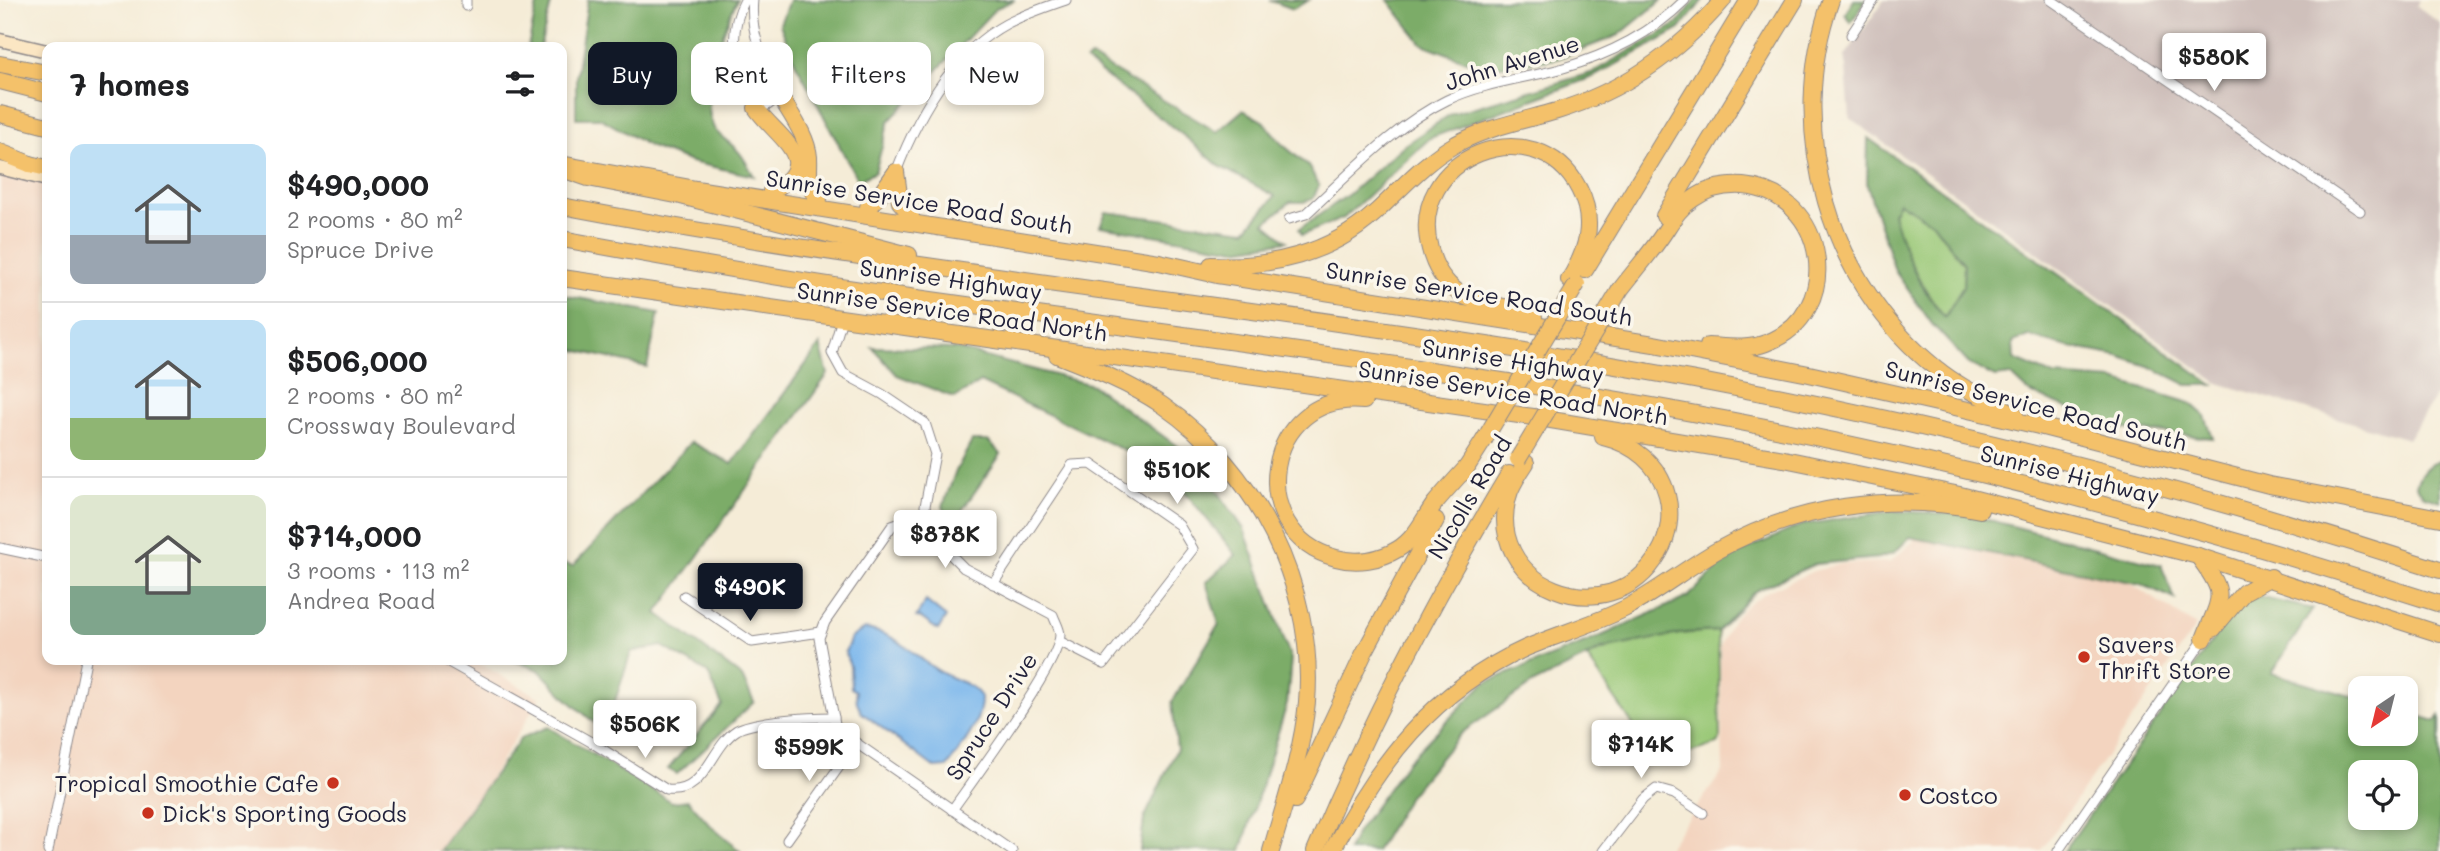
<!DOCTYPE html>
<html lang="en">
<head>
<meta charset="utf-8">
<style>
	body { margin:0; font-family:Mali,sans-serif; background:#f6f6f6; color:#202124; height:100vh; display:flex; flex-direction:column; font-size:26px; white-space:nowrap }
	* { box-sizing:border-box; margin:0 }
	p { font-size:23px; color:#757577 }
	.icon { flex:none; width:38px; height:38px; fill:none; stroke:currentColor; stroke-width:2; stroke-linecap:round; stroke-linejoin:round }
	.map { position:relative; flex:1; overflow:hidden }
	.details { position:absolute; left:42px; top:42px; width:525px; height:623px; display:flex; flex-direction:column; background:#fff; border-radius:14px; box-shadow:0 4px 10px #0003 }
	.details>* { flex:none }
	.banner { position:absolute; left:588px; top:42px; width:665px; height:63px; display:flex; gap:14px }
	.needle { width:46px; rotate:215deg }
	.fabs { position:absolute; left:2348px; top:676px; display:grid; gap:14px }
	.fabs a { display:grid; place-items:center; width:70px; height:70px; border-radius:14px; background:#fff; box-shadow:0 4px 10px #0003; font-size:35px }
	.price { position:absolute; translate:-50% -60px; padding:0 16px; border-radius:7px; background:#fff; color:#222; font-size:23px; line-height:46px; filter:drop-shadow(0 2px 4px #0008) }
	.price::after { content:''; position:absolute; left:50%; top:42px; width:21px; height:16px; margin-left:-10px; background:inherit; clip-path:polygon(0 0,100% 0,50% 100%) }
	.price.on { background:#111827; color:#fff }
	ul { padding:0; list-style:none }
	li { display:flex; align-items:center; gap:21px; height:175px; padding:0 28px }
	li+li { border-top:2px solid #e0e0e0 }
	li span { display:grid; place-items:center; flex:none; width:196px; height:140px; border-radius:14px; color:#555 }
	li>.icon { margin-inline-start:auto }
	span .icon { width:84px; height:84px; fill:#fffc; stroke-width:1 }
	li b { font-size:30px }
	h2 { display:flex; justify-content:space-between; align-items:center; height:84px; padding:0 28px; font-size:30px }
	.chip { padding:0 24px; border-radius:14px; background:#fff; box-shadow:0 4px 10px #0003; font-size:24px; line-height:63px }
	.chip.on { background:#111827; color:#fff }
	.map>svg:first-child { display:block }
	.built { fill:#f3d4bf }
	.industrial { fill:#cfc0bb }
	.green { fill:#9ac877; stroke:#5e7559; stroke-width:2 }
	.forest { fill:#7bac68; stroke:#4e6752; stroke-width:2; fill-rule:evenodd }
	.water { fill:#79b6ec; stroke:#4e6c94; stroke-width:2 }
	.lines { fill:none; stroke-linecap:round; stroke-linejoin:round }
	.minor-casing { stroke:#8c8789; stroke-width:11 }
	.secondary-casing { stroke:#8c8789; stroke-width:15 }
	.trunk-casing { stroke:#8c8789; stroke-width:18 }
	.motorway-casing { stroke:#8c8789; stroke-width:18 }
	.minor { stroke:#fff; stroke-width:9 }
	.secondary { stroke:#fbe6c3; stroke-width:12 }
	.trunk { stroke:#f4c16a; stroke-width:16 }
	.motorway { stroke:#f4c16a; stroke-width:16 }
	.trunk-bridge-casing { stroke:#8c8789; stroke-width:18; stroke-linecap:butt }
	.trunk-bridge { stroke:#f4c16a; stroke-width:16 }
	.poi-dot { fill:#c8321e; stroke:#fbf7ec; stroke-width:2.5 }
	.labels { text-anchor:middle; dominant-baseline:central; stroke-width:7; stroke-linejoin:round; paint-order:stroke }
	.street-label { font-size:23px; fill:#22223b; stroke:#fbf7ec }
	.poi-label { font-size:23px; fill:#22223b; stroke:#fbf7ec; text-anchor:start }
</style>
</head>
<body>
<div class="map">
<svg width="2440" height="851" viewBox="0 0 2440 851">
	<rect width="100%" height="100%" fill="#fbf7ec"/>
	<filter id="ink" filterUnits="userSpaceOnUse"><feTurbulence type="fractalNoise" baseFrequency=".0143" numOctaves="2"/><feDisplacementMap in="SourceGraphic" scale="14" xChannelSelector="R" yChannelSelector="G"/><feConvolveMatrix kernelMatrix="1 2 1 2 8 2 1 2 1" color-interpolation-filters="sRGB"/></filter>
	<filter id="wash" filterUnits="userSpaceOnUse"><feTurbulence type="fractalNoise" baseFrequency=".00686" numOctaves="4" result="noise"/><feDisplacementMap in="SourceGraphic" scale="28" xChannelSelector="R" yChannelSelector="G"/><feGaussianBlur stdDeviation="1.57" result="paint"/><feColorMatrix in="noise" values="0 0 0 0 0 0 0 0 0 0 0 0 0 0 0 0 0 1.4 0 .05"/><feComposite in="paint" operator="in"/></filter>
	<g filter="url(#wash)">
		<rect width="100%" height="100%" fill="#f5ecd7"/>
		<g class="built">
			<path d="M0,170L47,181V660H474L540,698L445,851H0Z"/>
			<path d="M1917,538L2032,556L2130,583L2196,626L2041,851H1665L1723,771L1720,646L1731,623L1744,607L1768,591L1814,571L1842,564L1890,562Z"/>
		</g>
		<path class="industrial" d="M1884,0H2420L2417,6L2440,23V389L2408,439L2218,383L1850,118L1845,56Z"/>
		<g class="green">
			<path d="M1899,202L1933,223L1964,265L1963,286L1945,317C1918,283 1905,254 1892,213Z"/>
			<path d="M1718,631L1720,740L1718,744L1672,758L1654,756L1587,657C1622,639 1679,633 1718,631Z"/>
		</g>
		<g class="forest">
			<path d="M538,0H552L540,47H528Z"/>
			<path d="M588,0H737C723,30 699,93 713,126C716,135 730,142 736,149C744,156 748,167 754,176L691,162L651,147L600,118H576V77Z"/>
			<path d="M789,0H1015L996,8L889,121L875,172L858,181L792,56L780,24Z"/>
			<path d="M1269,0H1309L1293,9Z"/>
			<path d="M1388,0H1662L1619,35L1557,59L1485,68L1422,44Z"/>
			<path d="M1696,0H1703L1680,29L1595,76L1430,138L1344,218L1302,235L1299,229L1349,194L1403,146L1451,114L1591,73L1677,24Z"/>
			<path d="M1854,0H1866L1851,22L1845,14Z"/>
			<path d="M1091,57L1217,132L1243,110L1264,122L1282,144L1308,166L1319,185L1313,199L1304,202H1290L1265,223L1287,241L1236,249L1100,226L1106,212L1246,230L1275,196L1219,166L1188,139L1086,61Z"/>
			<path d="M1868,138L2213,385H2187L2151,367L2118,356L2064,346L2029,336L2013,342L2014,359L2054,376L2114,380L2190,403L2205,416L2213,438L2116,428L2030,393L2011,375L1995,377L1969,364L1932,324L1895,271L1867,185ZM1899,202L1933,223L1964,264L1963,287L1945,317C1918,287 1904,251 1893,213Z"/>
			<path d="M562,295L659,313L647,367L562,347Z"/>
			<path d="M820,345L828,374L657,613L742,677L754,702L677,774L668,769L722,705L708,673L662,646L631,652L605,732L567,699L539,670L512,660H562V563L573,566L691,442L732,464Z"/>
			<path d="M872,347L956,349L1092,385L1195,459L1244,529L1291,659L1287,704L1241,851L1140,850L1144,819L1177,749L1172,702L1219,624L1206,582L1236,555L1168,471L980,382L955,398L897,375Z"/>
			<path d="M972,441H988L1001,454L949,529L943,506L955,473Z"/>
			<path d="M2440,461V501L2424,496L2416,486C2419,474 2428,463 2440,461Z"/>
			<path d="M1892,511L1967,514L2161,565L2175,599L2141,584L1910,537L1894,553L1879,558L1815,564L1755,591L1718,631L1685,633L1602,649L1532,684L1460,734L1409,796L1376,851H1348L1357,832L1408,761L1484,683L1590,641L1688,597L1728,558L1801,525Z"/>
			<path d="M2245,594L2313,609L2272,673L2361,699V733H2406V712L2436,721L2440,715V851H2064ZM2361,772H2406V817H2361Z"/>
			<path d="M548,727L672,802L688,800L713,828L740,851H439L521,738Z"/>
		</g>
		<g class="water">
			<path d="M926,601L946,617L938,630L921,618L916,617Z"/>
			<path d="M864,629C900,633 915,659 944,674C957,681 973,684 981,697C982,723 962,746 947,767L935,768L861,712L857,703L856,691L851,688L850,666L845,652L851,638Z"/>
		</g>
	</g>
	<g filter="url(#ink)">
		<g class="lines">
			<g class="minor-casing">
				<g id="minor">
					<path d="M745,0C725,37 736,74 756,108L768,105L780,96C766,66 749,35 753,0"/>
					<path d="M2051,0L2360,211"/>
					<path d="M466,6V0"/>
					<path d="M1851,35L1874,0"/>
					<path d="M739,72L751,62L763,59"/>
					<path d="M896,172C918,115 951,54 1006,24C1025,14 1046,7 1066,0"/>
					<path d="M1289,219L1306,214C1350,174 1393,126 1447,100C1483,83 1522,79 1560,69C1606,56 1651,34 1685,0"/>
					<path d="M842,319L832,353L843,373L882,394L925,423L935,454L925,506L930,534L964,568L1053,615C1055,621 1060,629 1060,635C1060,663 973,780 952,810"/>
					<path d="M926,514L892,526L825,622L819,638L836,729L1012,851"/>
					<path d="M0,548L47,558"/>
					<path d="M993,584L1072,465L1091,464L1179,525L1193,549L1104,664L1059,641"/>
					<path d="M684,596L752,642L821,632"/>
					<path d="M445,660L591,742L667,790C706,795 710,747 737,730C755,720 812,717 834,717"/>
					<path d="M787,840L856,743"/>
					<path d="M48,851L86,660"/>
					<path d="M1603,851L1643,799L1656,789L1674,794L1703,813"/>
					<path d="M2058,851L2204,639"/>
				</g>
			</g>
			<g class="secondary-casing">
				<g id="secondary">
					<path d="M0,40L47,51"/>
					<path d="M0,168L47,180"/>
				</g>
			</g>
			<g class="trunk-casing">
				<g id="trunk">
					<path d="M1831,0C1784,130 1829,284 1937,369C1960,388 1989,400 2015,414"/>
					<path d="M780,96C791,115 807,136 809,157C810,174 805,187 819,199"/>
					<path d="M756,108C775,136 827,163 771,191"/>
					<path d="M30,164L47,168"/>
					<path d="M566,165L696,189L1159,262L1217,275L1654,344L1809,374L2039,426L2269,485L2440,518"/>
					<path d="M896,172L900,202L911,215"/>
					<path d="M868,207L879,196L896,172"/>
					<path d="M1664,216L1795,0"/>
					<path d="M1211,265C1270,268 1330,254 1375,213C1401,189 1424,162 1456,144C1488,127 1522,121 1557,111C1623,91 1678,53 1723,0"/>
					<path d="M1585,270L1749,0"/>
					<path d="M562,278L1533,417L1784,459L1960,495L2198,556L2440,634"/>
					<path d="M1620,290C1633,273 1647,257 1659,240C1670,225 1677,209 1693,199C1708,188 1726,185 1743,186C1828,193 1846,314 1766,343C1748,350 1727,347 1708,346"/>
					<path d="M1534,318C1524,314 1514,310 1504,307C1488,303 1473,303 1459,293C1444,282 1434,266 1430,249C1405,157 1536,106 1579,189C1596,221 1587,251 1569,280"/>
					<path d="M1057,355C1093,369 1129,383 1162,405C1256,470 1316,587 1307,702C1302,753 1285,802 1271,851"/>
					<path d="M1364,401C1264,390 1242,534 1336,558C1357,564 1380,560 1398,549C1416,538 1423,519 1435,503C1445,491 1456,479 1467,467"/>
					<path d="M1526,463C1520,472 1514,481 1510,491C1478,585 1611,638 1659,553C1669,536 1672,514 1667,495C1659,464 1633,444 1603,437"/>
					<path d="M1463,473L1484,440"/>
					<path d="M2198,556C2228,596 2221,595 2204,639"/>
					<path d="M2213,629L2244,592L2271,577"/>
					<path d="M1295,800L1364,653L1436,520"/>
					<path d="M1315,851C1370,720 1436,595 1509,474"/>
					<path d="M1332,851C1378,763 1433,690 1526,648C1558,634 1592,625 1624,609C1657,592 1686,568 1718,550C1798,505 1891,493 1980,510"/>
				</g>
			</g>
			<g class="motorway-casing">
				<g id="motorway">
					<path d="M0,64L47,73"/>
					<path d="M0,81L47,93"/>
					<path d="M0,114L47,126"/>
					<path d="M0,152L30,164"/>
					<path d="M562,169L588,178L681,196L909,255"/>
					<path d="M562,206C905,272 1254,305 1599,363C1884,411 2165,481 2440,570"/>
					<path d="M562,239C666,258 770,277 875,292C1142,331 1410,362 1675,410C1934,456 2190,523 2440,604"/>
				</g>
			</g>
			<use href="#minor" class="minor"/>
			<use href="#secondary" class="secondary"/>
			<use href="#trunk" class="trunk"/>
			<use href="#motorway" class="motorway"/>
			<g class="trunk-bridge-casing">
				<g id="trunk-bridge">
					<path d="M1484,440L1577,284"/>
					<path d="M1518,459L1620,290"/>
				</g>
			</g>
			<use href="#trunk-bridge" class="trunk-bridge"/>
		</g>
	</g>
	<g class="poi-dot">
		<circle cx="2084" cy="657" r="7"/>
		<circle cx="333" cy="783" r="7"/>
		<circle cx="1905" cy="795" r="7"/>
		<circle cx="148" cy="813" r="7"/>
	</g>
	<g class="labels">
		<g class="street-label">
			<text transform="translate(1512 62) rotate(-17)">John Avenue</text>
			<text transform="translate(919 201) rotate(9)">Sunrise Service Road South</text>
			<text transform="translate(951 279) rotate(8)">Sunrise Highway</text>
			<text transform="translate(1479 293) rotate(9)">Sunrise Service Road South</text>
			<text transform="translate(952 311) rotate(8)">Sunrise Service Road North</text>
			<text transform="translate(1513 360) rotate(9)">Sunrise Highway</text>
			<text transform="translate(1513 392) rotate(9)">Sunrise Service Road North</text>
			<text transform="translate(2036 405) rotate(14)">Sunrise Service Road South</text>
			<text transform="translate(2070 474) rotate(14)">Sunrise Highway</text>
			<text transform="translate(1469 497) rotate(-59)">Nicolls Road</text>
			<text transform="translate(991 716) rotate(-57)">Spruce Drive</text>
		</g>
		<g class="poi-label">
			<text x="2098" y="644">Savers<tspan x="2098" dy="26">Thrift Store</tspan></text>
			<text x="319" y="783" text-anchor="end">Tropical Smoothie Cafe</text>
			<text x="1919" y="795">Costco</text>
			<text x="162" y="813">Dick's Sporting Goods</text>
		</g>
	</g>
</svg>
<div class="fabs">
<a><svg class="needle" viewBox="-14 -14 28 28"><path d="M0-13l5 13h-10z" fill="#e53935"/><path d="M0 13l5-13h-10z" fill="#757577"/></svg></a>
<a><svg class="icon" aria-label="locate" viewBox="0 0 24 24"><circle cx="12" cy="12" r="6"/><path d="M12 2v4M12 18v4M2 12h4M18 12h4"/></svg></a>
</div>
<b class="price" style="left:2214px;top:93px">$580K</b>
<b class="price" style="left:1177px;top:506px">$510K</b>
<b class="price" style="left:945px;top:570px">$878K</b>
<b class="price on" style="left:750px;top:623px">$490K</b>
<b class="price" style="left:645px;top:760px">$506K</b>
<b class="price" style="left:1641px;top:780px">$714K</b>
<b class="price" style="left:809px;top:783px">$599K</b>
<div class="banner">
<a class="chip on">Buy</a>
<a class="chip">Rent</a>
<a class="chip">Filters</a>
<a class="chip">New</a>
</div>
<section class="details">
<h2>7 homes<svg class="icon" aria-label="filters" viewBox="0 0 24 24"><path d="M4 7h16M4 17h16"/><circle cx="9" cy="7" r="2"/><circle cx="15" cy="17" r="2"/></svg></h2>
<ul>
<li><span style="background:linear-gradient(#bfe0f5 65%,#9aa5b1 0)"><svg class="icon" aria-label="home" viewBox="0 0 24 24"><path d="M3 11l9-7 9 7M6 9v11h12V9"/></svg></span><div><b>$490,000</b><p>2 rooms · 80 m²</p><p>Spruce Drive</p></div></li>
<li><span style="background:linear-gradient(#bfe0f5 70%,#8fb573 0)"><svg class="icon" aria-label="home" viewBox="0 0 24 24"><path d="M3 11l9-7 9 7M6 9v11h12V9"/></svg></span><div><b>$506,000</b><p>2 rooms · 80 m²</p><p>Crossway Boulevard</p></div></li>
<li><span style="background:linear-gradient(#dfe7d0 65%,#7fa58c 0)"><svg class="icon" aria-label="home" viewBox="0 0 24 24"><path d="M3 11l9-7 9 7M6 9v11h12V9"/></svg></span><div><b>$714,000</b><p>3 rooms · 113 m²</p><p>Andrea Road</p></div></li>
</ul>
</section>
</div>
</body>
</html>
